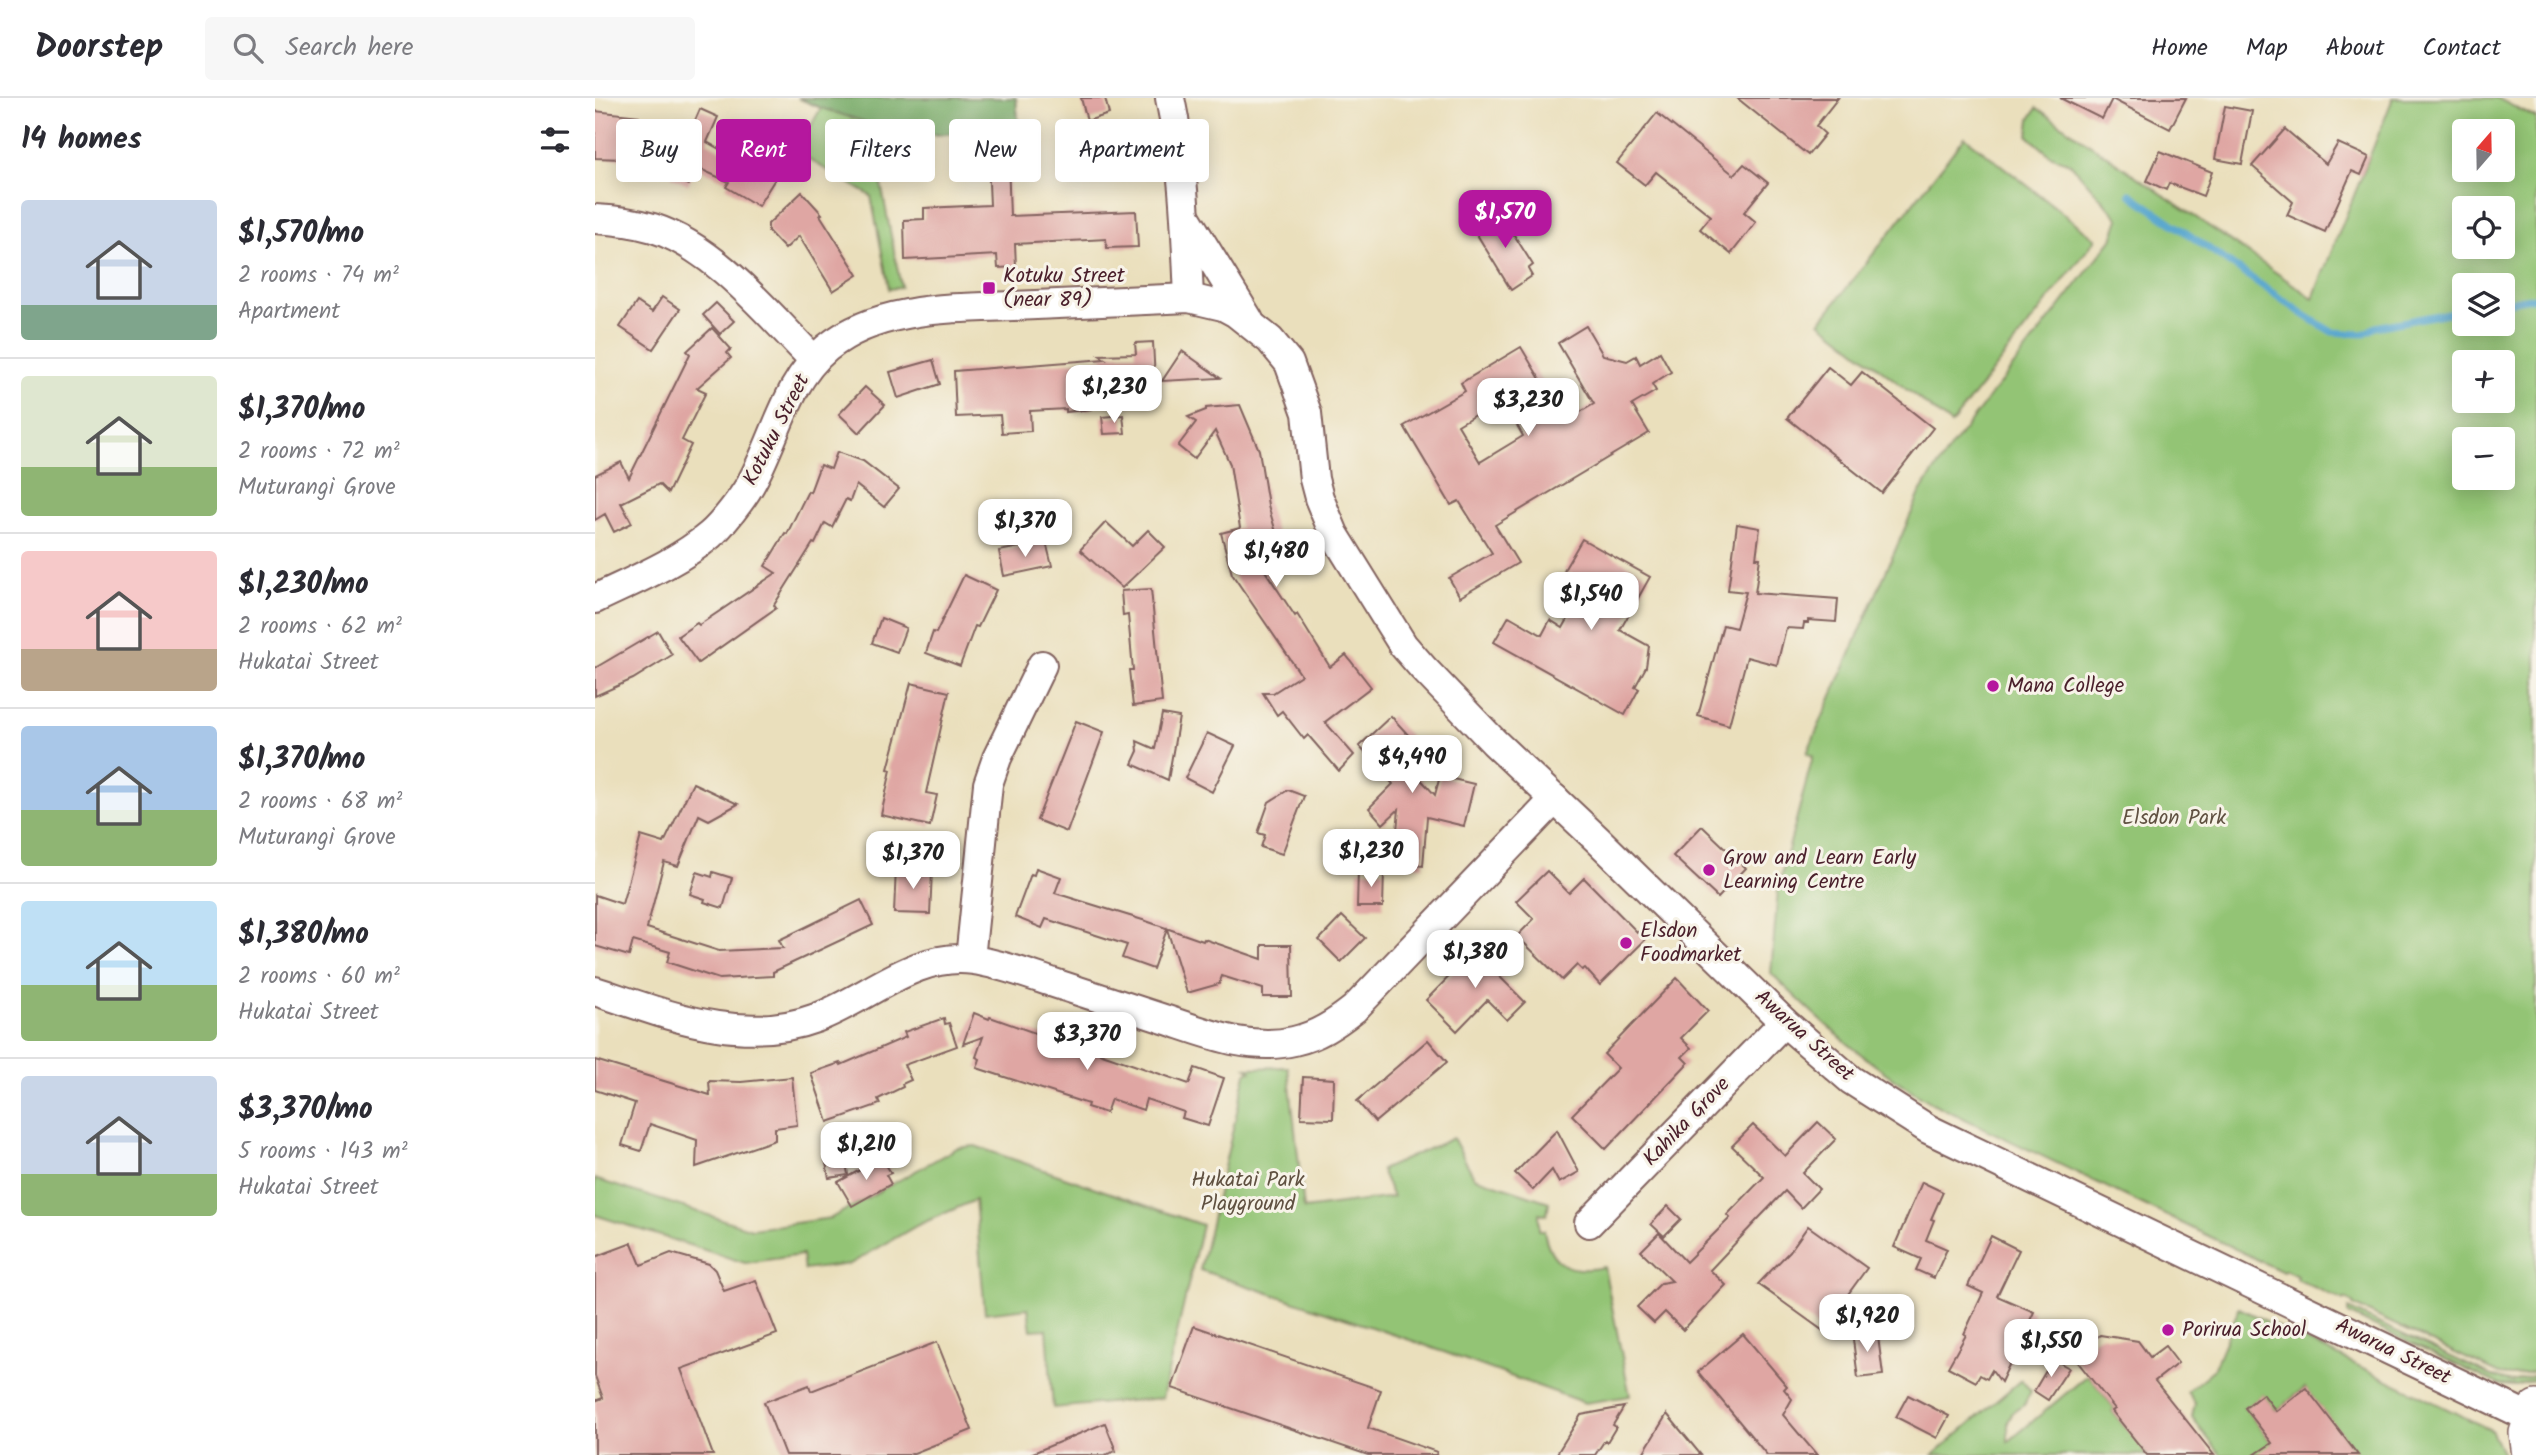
<!DOCTYPE html>
<html lang="en">
<head>
<meta charset="utf-8">
<style>
	body { margin:0; font-family:Kalam,sans-serif; background:#f7f7f7; color:#2b2b33; height:100vh; display:flex; flex-direction:column; font-size:26px; white-space:nowrap }
	* { box-sizing:border-box; margin:0 }
	p { font-size:23px; color:#7c7c81 }
	.icon { flex:none; width:38px; height:38px; fill:none; stroke:currentColor; stroke-width:2; stroke-linecap:round; stroke-linejoin:round }
	.map { position:relative; flex:1; overflow:hidden }
	.drawer { display:flex; flex-direction:column; background:#fff; width:595px }
	.drawer>* { flex:none }
	.hud { position:absolute; left:21px; top:21px; width:665px; height:63px; display:flex; gap:14px }
	.needle { width:46px; rotate:20deg }
	.fabs { position:absolute; left:1857px; top:21px; display:grid; gap:14px }
	.fabs a { display:grid; place-items:center; width:63px; height:63px; border-radius:7px; background:#fff; box-shadow:0 4px 18px #0003; font-size:35px }
	.price { position:absolute; translate:-50% -60px; padding:0 16px; border-radius:14px; background:#fff; color:#222; font-size:23px; line-height:46px; filter:drop-shadow(0 2px 4px #0008) }
	.price::after { content:''; position:absolute; left:50%; top:42px; width:21px; height:16px; margin-left:-10px; background:inherit; clip-path:polygon(0 0,100% 0,50% 100%) }
	.price.active { background:#b5179e; color:#fff }
	ul { padding:0; list-style:none }
	li { display:flex; align-items:center; gap:21px; height:175px; padding:0 21px }
	li+li { border-top:2px solid #e1e1e2 }
	li span { display:grid; place-items:center; flex:none; width:196px; height:140px; border-radius:7px; color:#555 }
	li>.icon { margin-inline-start:auto }
	span .icon { width:84px; height:84px; fill:#fffc; stroke-width:1 }
	li b { font-size:30px }
	h2 { display:flex; justify-content:space-between; align-items:center; height:84px; padding:0 21px; font-size:30px }
	.tag { padding:0 24px; border-radius:7px; background:#fff; box-shadow:0 4px 18px #0003; font-size:24px; line-height:63px }
	.tag.active { background:#b5179e; color:#fff }
	header { display:flex; align-items:center; gap:42px; box-sizing:border-box; height:98px; padding:0 35px; background:#fff; border-bottom:2px solid #e1e1e2 }
	header strong { font-size:33px }
	nav { display:flex; gap:38px; margin-inline-start:auto; font-size:24px }
	.search { width:490px; height:63px; background:#f7f7f7; display:flex; align-items:center; gap:18px; box-sizing:border-box; padding:0 24px; border-radius:7px; color:#7c7c81; font-size:26px }
	main { display:flex; flex:1; min-height:0 }
	.map>svg:first-child { display:block }
	.green { fill:#93c474; stroke:#6e7250; stroke-width:2; fill-rule:evenodd }
	.forest { fill:#76aa66; stroke:#606448; stroke-width:2 }
	.lines { fill:none; stroke-linecap:round; stroke-linejoin:round }
	.stream { stroke:#52a4cd; stroke-width:7 }
	.building { fill:#dfa6a3; fill-rule:evenodd }
	.minor-casing { stroke:#82625e; stroke-width:32 }
	.major-casing { stroke:#82625e; stroke-width:38 }
	.minor { stroke:#fff; stroke-width:28 }
	.major { stroke:#fff; stroke-width:35 }
	.poi-dot { fill:#b5179e; stroke:#f7f3e8; stroke-width:2.5 }
	.labels { text-anchor:middle; dominant-baseline:central; stroke-width:6; stroke-linejoin:round; paint-order:stroke }
	.poi-label { font-size:21px; fill:#4a1f2b; stroke:#f7f3e8; text-anchor:start }
	.street-label { font-size:21px; fill:#4a1f2b; stroke:#f7f3e8 }
	.park-label { font-size:21px; fill:#605141; stroke:#f7f3e8 }
</style>
</head>
<body>
<header>
<strong>Doorstep</strong>
<div class="search"><svg class="icon" aria-label="search" viewBox="0 0 24 24"><circle cx="10" cy="10" r="6"/><path d="M15 15l6 6"/></svg>Search here</div>
<nav><a>Home</a><a>Map</a><a>About</a><a>Contact</a></nav>
</header>
<main>
<section class="drawer">
<h2>14 homes<svg class="icon" aria-label="filters" viewBox="0 0 24 24"><path d="M4 7h16M4 17h16"/><circle cx="9" cy="7" r="2"/><circle cx="15" cy="17" r="2"/></svg></h2>
<ul>
<li><span style="background:linear-gradient(#c9d6e8 75%,#7fa58c 0)"><svg class="icon" aria-label="home" viewBox="0 0 24 24"><path d="M3 11l9-7 9 7M6 9v11h12V9"/></svg></span><div><b>$1,570/mo</b><p>2 rooms · 74 m²</p><p>Apartment</p></div></li>
<li><span style="background:linear-gradient(#dfe7d0 65%,#8fb573 0)"><svg class="icon" aria-label="home" viewBox="0 0 24 24"><path d="M3 11l9-7 9 7M6 9v11h12V9"/></svg></span><div><b>$1,370/mo</b><p>2 rooms · 72 m²</p><p>Muturangi Grove</p></div></li>
<li><span style="background:linear-gradient(#f6c9c9 70%,#b9a48a 0)"><svg class="icon" aria-label="home" viewBox="0 0 24 24"><path d="M3 11l9-7 9 7M6 9v11h12V9"/></svg></span><div><b>$1,230/mo</b><p>2 rooms · 62 m²</p><p>Hukatai Street</p></div></li>
<li><span style="background:linear-gradient(#a9c7e8 60%,#8fb573 0)"><svg class="icon" aria-label="home" viewBox="0 0 24 24"><path d="M3 11l9-7 9 7M6 9v11h12V9"/></svg></span><div><b>$1,370/mo</b><p>2 rooms · 68 m²</p><p>Muturangi Grove</p></div></li>
<li><span style="background:linear-gradient(#bfe0f5 60%,#8fb573 0)"><svg class="icon" aria-label="home" viewBox="0 0 24 24"><path d="M3 11l9-7 9 7M6 9v11h12V9"/></svg></span><div><b>$1,380/mo</b><p>2 rooms · 60 m²</p><p>Hukatai Street</p></div></li>
<li><span style="background:linear-gradient(#c9d6e8 70%,#8fb573 0)"><svg class="icon" aria-label="home" viewBox="0 0 24 24"><path d="M3 11l9-7 9 7M6 9v11h12V9"/></svg></span><div><b>$3,370/mo</b><p>5 rooms · 143 m²</p><p>Hukatai Street</p></div></li>
</ul>
</section>
<div class="map">
<svg width="1941" height="1357" viewBox="0 0 1941 1357">
	<rect width="100%" height="100%" fill="#f7f3e8"/>
	<filter id="ink" filterUnits="userSpaceOnUse"><feTurbulence type="fractalNoise" baseFrequency=".0143" numOctaves="2"/><feDisplacementMap in="SourceGraphic" scale="14" xChannelSelector="R" yChannelSelector="G"/><feConvolveMatrix kernelMatrix="1 2 1 2 8 2 1 2 1" color-interpolation-filters="sRGB"/></filter>
	<filter id="wash" filterUnits="userSpaceOnUse"><feTurbulence type="fractalNoise" baseFrequency=".00686" numOctaves="4" result="noise"/><feDisplacementMap in="SourceGraphic" scale="28" xChannelSelector="R" yChannelSelector="G"/><feGaussianBlur stdDeviation="1.57" result="paint"/><feColorMatrix in="noise" values="0 0 0 0 0 0 0 0 0 0 0 0 0 0 0 0 0 1.4 0 .05"/><feComposite in="paint" operator="in"/></filter>
	<g filter="url(#wash)">
		<rect width="100%" height="100%" fill="#eadfbc"/>
		<g class="green">
			<path d="M203,0H421L424,32L314,38L286,86L306,189L294,191L276,98L201,54L226,10Z"/>
			<path d="M1798,0H1902L1941,20V1272C1929,1277 1918,1278 1905,1276L1758,1207V1205L1750,1201L1749,1203L1701,1181L1702,1178L1690,1172L1688,1174L1337,1005C1276,970 1226,924 1176,875L1183,791L1218,658L1212,655L1326,393L1355,350L1517,141L1524,121L1476,66L1455,57L1433,38L1435,21L1442,10L1718,200ZM1869,33H1908V72H1869ZM1869,110H1908V149H1869ZM1869,187H1908V226H1869ZM1869,264H1908V303H1869ZM1869,341H1908V380H1869Z"/>
			<path d="M1370,39L1501,141L1356,326L1225,224Z"/>
			<path d="M693,969L709,1111L798,1099L786,1072L858,1040L879,1079L954,1104L952,1117L944,1115V1132H949C955,1168 976,1176 1009,1169L1035,1298L990,1305L821,1244L605,1172L651,975L656,973L652,970Z"/>
			<path d="M380,1048L607,1127L567,1300L458,1310L452,1231L436,1232L433,1210L390,1215L380,1102L323,1127L255,1166L209,1172L207,1157L150,1165L0,1117V1081L157,1131L236,1120L362,1050Z"/>
			<path d="M1644,1210L1896,1332L1908,1357H1763L1710,1290L1681,1313L1668,1297L1650,1310L1686,1357H1626L1597,1320L1600,1305L1592,1294L1618,1272Z"/>
			<path d="M1753,1211L1897,1278L1917,1284L1941,1277V1281L1921,1288L1905,1287L1753,1216Z"/>
			<path d="M1493,1277L1520,1311L1517,1313L1538,1339L1540,1337L1551,1350L1548,1352L1552,1357H1338L1426,1282L1436,1293L1429,1307L1418,1314L1413,1324V1344Z"/>
		</g>
		<path class="forest" d="M203,0H421L424,32L314,38L226,10Z"/>
		<g class="lines">
			<g class="stream">
				<path d="M1535,96L1711,218L1737,234L1768,236L1781,229L1869,212"/>
				<path d="M1908,205L1941,199"/>
			</g>
		</g>
		<g id="blocks">
			<g class="building">
				<path d="M486,0H510L514,16L492,23Z"/>
				<path d="M1142,0H1243L1221,28L1230,36L1213,57Z"/>
				<path d="M1465,0H1591L1575,31L1517,1L1507,21Z"/>
				<path d="M1630,8L1657,13L1647,66L1620,61Z"/>
				<path d="M105,11L123,19L112,44L160,71L166,61L185,73L163,108L131,89L134,84L101,69L93,87L76,79L84,63L0,60V13L44,18V20H53V23L99,25Z"/>
				<path d="M1062,15L1139,77L1149,66L1173,85L1149,114L1161,124L1136,156L1105,131L1116,118L1061,74L1050,87L1022,65Z"/>
				<path d="M1690,31L1731,66L1743,45L1774,59L1766,77L1757,73L1730,134L1692,117L1698,104L1657,68Z"/>
				<path d="M1565,53L1617,74L1608,98L1574,85L1571,92L1552,83Z"/>
				<path d="M393,62H413L415,118L541,113L543,149L512,150L511,141L420,146L421,169L403,170L402,157L310,162L309,122L329,121V110L395,107Z"/>
				<path d="M207,94L227,116L225,117L263,177L238,193L204,138L190,151L173,133V126Z"/>
				<path d="M904,113L938,167L933,171L937,178L916,192L878,130Z"/>
				<path d="M67,199L85,211L58,251L25,229L42,204L57,214Z"/>
				<path d="M121,205L139,223L125,236L108,217Z"/>
				<path d="M991,228L1008,257L1032,263L1041,258L1045,266L1065,254L1076,274L1057,286L1061,293L1037,307L1054,335L900,427L923,465L865,499L854,480L897,455L864,403L856,407L809,328L870,293L866,285L926,249L970,323L999,306L963,245ZM907,301L928,338L885,364L863,327Z"/>
				<path d="M117,230L136,251L132,255L136,260L102,290L111,294L87,342L96,347L73,395L64,386L26,405L37,425L19,434L10,416L0,422V377L26,364L34,380L95,256L92,253Z"/>
				<path d="M558,244L560,283L542,284L524,271L525,285L494,286L496,311L471,314V311L435,313L436,333L407,335L405,317L361,319L359,273L510,261L504,257L541,256L540,245Z"/>
				<path d="M587,253L625,280L567,283Z"/>
				<path d="M338,262L345,286L303,300L295,274Z"/>
				<path d="M1233,269L1256,287L1267,274L1338,330L1287,395L1192,320Z"/>
				<path d="M270,289L290,307L264,335L244,316Z"/>
				<path d="M645,307L664,352L673,407L685,448L659,456L700,518L702,516L735,569L751,557L776,589L730,624L759,657L744,673L713,637L709,641L687,613L682,617L668,595H678L706,577L637,476L626,435L645,430L635,366L620,333L599,361L583,348L601,324L593,319L611,312V310Z"/>
				<path d="M528,317L530,335L509,336L507,319Z"/>
				<path d="M242,354L268,363L304,391L289,409L261,387L255,403L251,401L237,429L230,425L220,446L218,445L179,507L181,510L103,565L83,538L102,525L104,527L181,475L170,468L190,435L192,436L213,393L215,394L225,367L236,371Z"/>
				<path d="M511,424L537,448L553,432L570,449L527,490L485,452Z"/>
				<path d="M1142,426L1165,430L1161,460H1165L1160,495L1243,501L1241,524L1213,522V525H1209L1208,531L1191,530L1182,567L1152,559L1134,627L1103,618L1128,527L1141,530L1151,494L1133,492Z"/>
				<path d="M987,441L1055,479L1025,532L1054,548L1051,569L1040,589L1044,591L1030,617L899,544L914,518L947,537L955,522L968,530L993,485L969,472Z"/>
				<path d="M451,444L457,468L409,478L404,453Z"/>
				<path d="M369,477L401,492L383,529L380,528L365,568L331,555L338,534L341,535Z"/>
				<path d="M556,491L567,604L538,608L534,572H538L533,517L528,518L526,493Z"/>
				<path d="M286,520L311,530L302,554L277,545Z"/>
				<path d="M63,533L77,557L38,581L0,598V570Z"/>
				<path d="M316,585L354,594L331,695L342,697L335,728L286,717L296,672L293,671Z"/>
				<path d="M567,616L584,619L573,682L537,666L543,653L542,643L560,651Z"/>
				<path d="M796,618L815,639L800,653L840,697L845,678L879,686L869,728L832,719L828,768L799,765L804,711L788,726L774,710L798,686L764,648Z"/>
				<path d="M481,623L509,634L472,734L442,722Z"/>
				<path d="M612,635L640,648L617,694L590,680Z"/>
				<path d="M98,685L143,706L114,722L104,717L83,768L69,764L52,830L124,853L188,850L184,842L266,802L278,827L178,874V878L124,881L72,864L75,854L38,843L34,858L0,848V797L27,806L46,738L69,745Z"/>
				<path d="M693,692L709,698L687,756L666,749L670,737L663,735L674,704Z"/>
				<path d="M1107,728L1151,770L1123,800L1078,758Z"/>
				<path d="M301,770L337,773L335,816L299,815Z"/>
				<path d="M441,770L466,779L460,795L551,823L608,843L609,841L667,861V847H696L697,899H668V891L627,878L624,886L592,895L572,831L558,871L527,860L532,847L451,821L447,830L420,819L436,776L439,777Z"/>
				<path d="M763,772H789L788,809H762Z"/>
				<path d="M952,773L974,795L989,780L1050,842L1005,887L990,870L987,872L982,867L967,882L922,838L939,821L921,803Z"/>
				<path d="M102,774L117,779L118,774L137,780L128,810L109,804L110,801L95,796Z"/>
				<path d="M747,818L770,840L746,864L724,842Z"/>
				<path d="M888,844L909,866L901,875L930,904L912,922L892,902L862,933L831,902Z"/>
				<path d="M1082,880L1113,913L1086,940L1096,950L1087,959L1093,965L1011,1051L977,1017L1023,970L1009,956Z"/>
				<path d="M379,915L394,921L395,919L454,940L455,938L594,986L600,970L629,980L613,1028L587,1020L589,1014L551,1001L548,1012L516,1001L511,1015L492,1009L493,1006L382,970L385,961L381,959L388,939L368,946Z"/>
				<path d="M349,920L350,926L354,925L362,948L309,967L316,982L307,986L308,989L283,1001L285,1006L233,1024L216,975L245,965L246,967L311,939L309,934Z"/>
				<path d="M833,942L852,964L780,1024L762,1003Z"/>
				<path d="M0,962L115,997L114,983L146,984L197,979L202,1027L180,1030V1042L101,1069L102,1042L55,1026L46,1053L27,1047L40,1005L0,992Z"/>
				<path d="M708,979L739,981L738,1021L706,1020Z"/>
				<path d="M1223,1024L1241,1041L1208,1075L1224,1091L1206,1110L1190,1093L1163,1121L1115,1172L1131,1187L1088,1232L1070,1214L1059,1225L1042,1209L1066,1185L1077,1183L1046,1153L1064,1135L1091,1164L1135,1120L1132,1117L1169,1079L1137,1048L1158,1027L1190,1058Z"/>
				<path d="M962,1032L984,1074L964,1085L957,1072L938,1092L920,1075Z"/>
				<path d="M250,1056L253,1077L234,1080L230,1060Z"/>
				<path d="M287,1060L296,1075L291,1077L296,1086L257,1108L243,1084Z"/>
				<path d="M1327,1084L1348,1094L1336,1121L1339,1122L1331,1142L1352,1151L1339,1180L1321,1172L1326,1161L1299,1149Z"/>
				<path d="M1073,1108L1086,1121L1069,1138L1056,1126Z"/>
				<path d="M1213,1128L1272,1170L1227,1232L1163,1186L1195,1153Z"/>
				<path d="M1396,1138L1424,1152L1402,1198L1439,1214L1406,1284L1397,1272L1392,1281L1385,1277L1381,1284L1353,1269L1371,1237L1369,1236L1388,1195L1373,1188Z"/>
				<path d="M37,1145L46,1167L76,1155L114,1166L120,1172L129,1193L161,1182L182,1236L86,1271L118,1357H0V1303L8,1300L0,1278V1159Z"/>
				<path d="M599,1228L786,1292L773,1330L842,1354L841,1357H773L577,1290Z"/>
				<path d="M1282,1231L1288,1277L1263,1280L1257,1234Z"/>
				<path d="M1148,1236L1192,1288L1189,1291L1197,1301L1188,1317L1222,1357H1172L1103,1274Z"/>
				<path d="M1505,1237L1543,1243L1555,1259L1570,1248L1583,1265L1560,1283L1619,1357H1552L1517,1313L1520,1311L1478,1258Z"/>
				<path d="M342,1244L377,1332L314,1357H190L169,1304L214,1287L216,1293Z"/>
				<path d="M1458,1261L1474,1270L1453,1302L1439,1293Z"/>
				<path d="M1711,1290L1763,1357H1659L1677,1345L1650,1310L1668,1296L1681,1313Z"/>
				<path d="M1313,1297L1354,1318L1342,1340L1301,1319Z"/>
				<path d="M1029,1309L1018,1327L1021,1329L1012,1344L1010,1342L1000,1357H961L986,1317Z"/>
				<path d="M1072,1316L1106,1357H1047Z"/>
				<path d="M510,1325L521,1353L510,1357H433Z"/>
			</g>
		</g>
	</g>
	<g filter="url(#ink)">
		<use href="#blocks" fill-opacity="0" stroke="#82625e" stroke-width="2"/>
		<g class="lines">
			<g class="minor-casing">
				<g id="minor">
					<path d="M575,0C589,66 591,133 594,200"/>
					<path d="M591,119L654,222"/>
					<path d="M0,121C20,122 39,124 58,130C121,150 174,217 219,262"/>
					<path d="M0,501C39,482 82,465 115,437C127,427 147,401 155,387C181,342 190,285 232,250C288,204 373,211 441,207C492,205 543,202 594,200L628,208L641,215L675,242L694,265L712,315L719,381L724,400L739,436L808,547L828,570L899,644L1003,742L1189,924L1256,982L1333,1031L1936,1320"/>
					<path d="M375,861L393,686L402,660L447,567"/>
					<path d="M0,893C71,916 146,948 221,920C273,901 319,854 378,862C405,866 432,876 459,885C498,898 536,910 575,923C614,936 656,953 699,943C722,938 740,926 759,911L960,701"/>
					<path d="M994,1125L1189,924"/>
				</g>
			</g>
			<g class="major-casing">
				<path id="major" d="M1935,1357L1932,1335L1941,1310"/>
			</g>
			<use href="#minor" class="minor"/>
			<use href="#major" class="major"/>
		</g>
	</g>
	<g class="poi-dot">
		<rect x="387" y="183" width="14" height="14" rx="3.5"/>
		<circle cx="1398" cy="588" r="7"/>
		<circle cx="1114" cy="772" r="7"/>
		<circle cx="1031" cy="845" r="7"/>
		<circle cx="1573" cy="1232" r="7"/>
	</g>
	<g class="labels">
		<g class="poi-label">
			<text x="408" y="178">Kotuku Street<tspan x="408" dy="24">(near 89)</tspan></text>
			<text x="1412" y="588">Mana College</text>
			<text x="1128" y="760">Grow and Learn Early<tspan x="1128" dy="24">Learning Centre</tspan></text>
			<text x="1045" y="833">Elsdon<tspan x="1045" dy="24">Foodmarket</tspan></text>
			<text x="1587" y="1232">Porirua School</text>
		</g>
		<g class="street-label">
			<text transform="translate(182 332) rotate(-63)">Kotuku Street</text>
			<text transform="translate(1209 938) rotate(42)">Awarua Street</text>
			<text transform="translate(1092 1024) rotate(-46)">Kahika Grove</text>
			<text transform="translate(1798 1254) rotate(26)">Awarua Street</text>
		</g>
		<g class="park-label">
			<text x="1579" y="720">Elsdon Park</text>
			<text x="653" y="1082">Hukatai Park<tspan x="653" dy="24">Playground</tspan></text>
		</g>
	</g>
</svg>
<div class="fabs">
<a><svg class="needle" viewBox="-14 -14 28 28"><path d="M0-13l5 13h-10z" fill="#e53935"/><path d="M0 13l5-13h-10z" fill="#7c7c81"/></svg></a>
<a><svg class="icon" aria-label="locate" viewBox="0 0 24 24"><circle cx="12" cy="12" r="6"/><path d="M12 2v4M12 18v4M2 12h4M18 12h4"/></svg></a>
<a><svg class="icon" aria-label="layers" viewBox="0 0 24 24"><path d="M12 4l9 5-9 5-9-5zM3 14l9 5 9-5"/></svg></a>
<a>+</a>
<a>−</a>
</div>
<b class="price active" style="left:910px;top:152px">$1,570</b>
<b class="price" style="left:519px;top:327px">$1,230</b>
<b class="price" style="left:933px;top:340px">$3,230</b>
<b class="price" style="left:430px;top:461px">$1,370</b>
<b class="price" style="left:681px;top:491px">$1,480</b>
<b class="price" style="left:996px;top:534px">$1,540</b>
<b class="price" style="left:817px;top:697px">$4,490</b>
<b class="price" style="left:776px;top:791px">$1,230</b>
<b class="price" style="left:318px;top:793px">$1,370</b>
<b class="price" style="left:880px;top:892px">$1,380</b>
<b class="price" style="left:492px;top:974px">$3,370</b>
<b class="price" style="left:271px;top:1084px">$1,210</b>
<b class="price" style="left:1272px;top:1256px">$1,920</b>
<b class="price" style="left:1456px;top:1281px">$1,550</b>
<div class="hud">
<a class="tag">Buy</a>
<a class="tag active">Rent</a>
<a class="tag">Filters</a>
<a class="tag">New</a>
<a class="tag">Apartment</a>
</div>
</div>
</main>
</body>
</html>
